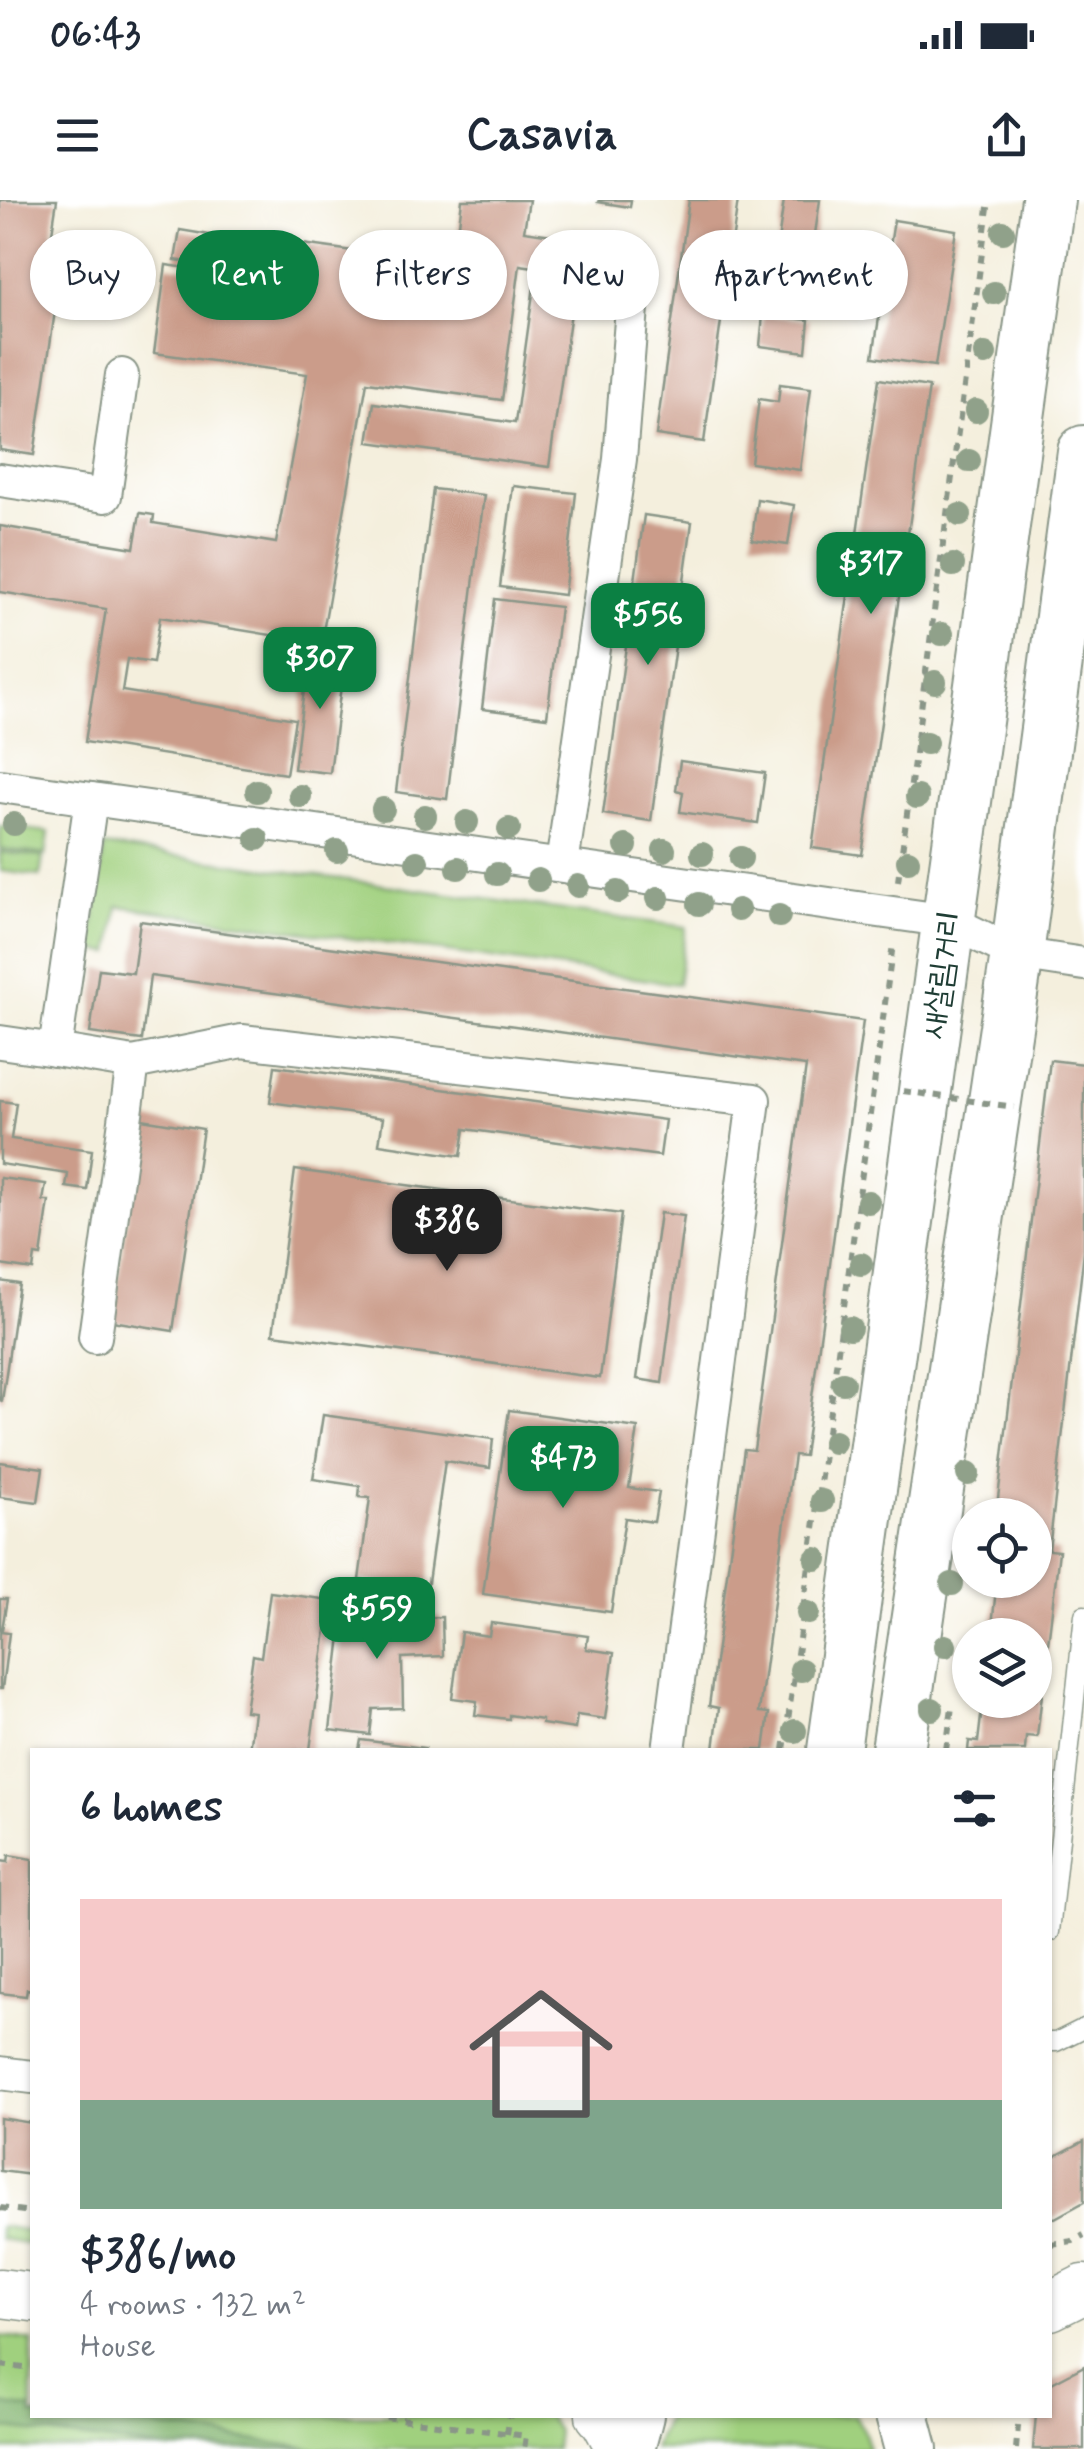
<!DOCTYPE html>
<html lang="en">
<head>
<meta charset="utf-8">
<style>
	body { margin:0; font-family:Mynerve,"Poor Story",sans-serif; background:#f2f2f3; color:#1f2937; height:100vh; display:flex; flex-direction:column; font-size:38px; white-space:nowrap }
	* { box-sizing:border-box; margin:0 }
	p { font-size:32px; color:#747a83 }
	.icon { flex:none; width:55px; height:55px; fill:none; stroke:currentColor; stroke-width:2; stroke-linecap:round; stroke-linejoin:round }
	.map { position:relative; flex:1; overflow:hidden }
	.details { position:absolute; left:30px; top:1548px; width:1022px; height:670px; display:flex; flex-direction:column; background:#fff; border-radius:0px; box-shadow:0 2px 8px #0004 }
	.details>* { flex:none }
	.banner { position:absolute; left:30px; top:30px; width:1025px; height:90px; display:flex; gap:20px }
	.fabs { position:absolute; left:952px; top:1298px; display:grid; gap:20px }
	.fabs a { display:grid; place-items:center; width:100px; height:100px; border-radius:50%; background:#fff; box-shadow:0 2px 8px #0004; font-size:50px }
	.price { position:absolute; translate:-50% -85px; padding:0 22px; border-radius:20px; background:#0b8043; color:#fff; font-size:32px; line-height:65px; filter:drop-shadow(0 2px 5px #0008) }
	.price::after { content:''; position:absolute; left:50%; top:60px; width:30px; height:22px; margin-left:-15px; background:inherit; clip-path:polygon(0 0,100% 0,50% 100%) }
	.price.on { background:#222; color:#fff }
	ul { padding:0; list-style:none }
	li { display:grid; align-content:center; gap:20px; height:530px; padding:0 50px }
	li span { display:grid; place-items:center; height:310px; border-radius:0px; color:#555 }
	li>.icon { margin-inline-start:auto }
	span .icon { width:180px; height:180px; fill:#fffc; stroke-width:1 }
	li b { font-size:42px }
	h2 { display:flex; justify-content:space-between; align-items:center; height:120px; padding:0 50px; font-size:42px }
	.tag { padding:0 35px; border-radius:45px; background:#fff; box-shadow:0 2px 8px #0004; font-size:35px; line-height:90px }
	.tag.on { background:#0b8043; color:#fff }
	.status { display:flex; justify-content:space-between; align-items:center; height:70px; padding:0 50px; background:#fff; direction:ltr }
	.status svg { height:28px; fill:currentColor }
	header { display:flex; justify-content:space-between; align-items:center; height:130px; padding:0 50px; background:#fff; font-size:45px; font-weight:700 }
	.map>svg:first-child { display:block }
	.green { fill:#a0d07e; stroke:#608659; stroke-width:2.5 }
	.forest { fill:#80b26d; stroke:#507850; stroke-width:2.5 }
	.building { fill:#cb9c8a }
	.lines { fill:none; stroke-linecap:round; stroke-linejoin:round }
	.service-casing { stroke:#8a9688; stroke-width:21 }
	.minor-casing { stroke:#8a9688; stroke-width:36 }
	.secondary-casing { stroke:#8a9688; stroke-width:51 }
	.primary-casing { stroke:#8a9688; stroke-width:56 }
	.path { stroke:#8a9688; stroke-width:6; stroke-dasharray:8 8; stroke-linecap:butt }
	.service { stroke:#fff; stroke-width:18 }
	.minor { stroke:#fff; stroke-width:32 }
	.secondary { stroke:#fff; stroke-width:48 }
	.primary { stroke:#fff; stroke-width:52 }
	.path-bridge { stroke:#8a9688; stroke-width:6; stroke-dasharray:8 8; stroke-linecap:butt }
	.tree { fill:#90a18a }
	.labels { text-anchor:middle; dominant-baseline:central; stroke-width:8; stroke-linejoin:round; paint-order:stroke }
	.street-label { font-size:32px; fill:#1f3d34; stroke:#fff }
</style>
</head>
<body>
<div class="status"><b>06:43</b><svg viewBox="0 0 49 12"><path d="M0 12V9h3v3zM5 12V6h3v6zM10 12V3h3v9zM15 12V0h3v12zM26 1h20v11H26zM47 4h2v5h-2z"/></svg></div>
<header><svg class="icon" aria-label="menu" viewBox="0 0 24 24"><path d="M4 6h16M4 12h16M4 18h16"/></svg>Casavia<svg class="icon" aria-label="share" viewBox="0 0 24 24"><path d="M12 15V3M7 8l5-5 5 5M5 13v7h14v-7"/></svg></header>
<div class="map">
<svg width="1084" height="2249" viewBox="0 0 1084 2249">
	<rect width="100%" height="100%" fill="#fff"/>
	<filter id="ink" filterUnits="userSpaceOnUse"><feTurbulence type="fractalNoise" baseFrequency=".01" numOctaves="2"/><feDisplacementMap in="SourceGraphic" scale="20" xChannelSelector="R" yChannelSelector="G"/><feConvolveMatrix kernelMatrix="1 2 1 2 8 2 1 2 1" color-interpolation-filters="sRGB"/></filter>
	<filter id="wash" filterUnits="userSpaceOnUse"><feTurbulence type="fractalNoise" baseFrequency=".0048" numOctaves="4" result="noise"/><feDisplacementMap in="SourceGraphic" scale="40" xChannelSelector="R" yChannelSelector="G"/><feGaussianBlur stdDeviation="2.25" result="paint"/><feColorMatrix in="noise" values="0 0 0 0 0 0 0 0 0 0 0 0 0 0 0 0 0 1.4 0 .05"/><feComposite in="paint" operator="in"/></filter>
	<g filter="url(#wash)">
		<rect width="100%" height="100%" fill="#f4efdd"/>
		<g class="green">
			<path d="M0,626L49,632L46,655L0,649Z"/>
			<path d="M104,646L686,727L678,784L118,706L111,753L90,750Z"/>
			<path d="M0,652L43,657L40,676L0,671Z"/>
			<path d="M0,2026L32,2031V2044L0,2039Z"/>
			<path d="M0,2136L32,2141V2215H547L557,2231L555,2249H0Z"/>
			<path d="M669,2215H855L863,2230L869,2249H654L663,2224Z"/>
		</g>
		<path class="forest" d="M0,2204L32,2209V2215H76L315,2249H165L0,2228Z"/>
		<g id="blocks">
			<g class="building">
				<path d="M0,0H57L51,39L65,42L34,255L0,250Z"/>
				<path d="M462,0H529L524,31L566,37L561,71L520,65L502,200L367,182L321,443L160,417L153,463L127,459L122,491L295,519L286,574L85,542L106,409L0,392V326L134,348L140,313L154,315L153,323L276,343L307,174L154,153L166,65L188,68L186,79L281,92L286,49L301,51L302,44L454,65Z"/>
				<path d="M599,0H631L630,7L598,2Z"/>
				<path d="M689,0H738L704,242L656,235Z"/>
				<path d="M784,0H820L804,109L769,104Z"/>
				<path d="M894,20L956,30L935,166L873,157Z"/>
				<path d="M180,30L282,47L277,77L175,60Z"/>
				<path d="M536,71L576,77L549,267L368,242L374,203L515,223Z"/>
				<path d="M763,115L809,120L806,152L760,146Z"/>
				<path d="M879,179L929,187L862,655L812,648Z"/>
				<path d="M780,184L811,188L800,270L751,263L759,199L778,202Z"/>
				<path d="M513,286L576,293L564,395L500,387Z"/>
				<path d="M433,289L484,295L447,599L396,592Z"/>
				<path d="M757,299L794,305L788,345L752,340Z"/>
				<path d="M644,315L692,322L651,621L603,614Z"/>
				<path d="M495,399L560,407L547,517L482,509Z"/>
				<path d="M309,450L345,454L330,573L294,569Z"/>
				<path d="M680,561L765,573L758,623L680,612L683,592L676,590Z"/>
				<path d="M140,721L863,821L804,1256L794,1255L759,1512L769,1513L764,1550H714L719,1508L709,1506L744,1249L754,1250L806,866L150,776L142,840L90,833L99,769L133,773Z"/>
				<path d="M1050,860L1084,864V1051L1049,1350L1059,1351L1037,1537L1026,1536L1025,1550H968L969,1541L978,1542L983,1500H1035V1435H991L997,1380H1035V1315H996Z"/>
				<path d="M275,866L665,920L660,956L465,929L461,956L379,944L383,918L270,902Z"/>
				<path d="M0,901L16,903L11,939L92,950L87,990L66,987L68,974L0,964Z"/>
				<path d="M142,919L203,929L173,1131L112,1121Z"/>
				<path d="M295,970L621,1014L600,1178L273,1134Z"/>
				<path d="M0,978L46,984L43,1001H49L41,1056L35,1055L33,1070L0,1065Z"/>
				<path d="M660,1013L684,1016L662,1183L637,1179Z"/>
				<path d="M0,1081L19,1084L2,1201L0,1200Z"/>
				<path d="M509,1210L638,1228L629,1288L659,1292L654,1322L625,1318L611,1412L483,1394Z"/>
				<path d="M323,1215L493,1239L490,1268L445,1261L427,1390L359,1380L370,1298L359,1297L360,1286L313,1279Z"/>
				<path d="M0,1262L43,1268L38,1302L0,1297Z"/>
				<path d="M270,1392L330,1400L310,1550H249L254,1512L245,1511L253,1455L261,1457Z"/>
				<path d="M0,1399H7L2,1430H0Z"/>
				<path d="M345,1401L385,1406L384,1419L442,1417L443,1456L402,1458L403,1508L373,1509L370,1535L330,1530Z"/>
				<path d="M491,1423L588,1436L586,1449L614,1453L605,1519L577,1515L575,1529L542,1524V1520L509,1515V1519L475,1515L477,1501L452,1498L461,1432L489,1436Z"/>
				<path d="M0,1432L9,1433L2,1489H0Z"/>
				<path d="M361,1540L425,1548L424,1550H359Z"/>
				<path d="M9,1655L32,1659V1790L27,1789L26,1796L0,1793V1661L8,1662Z"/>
				<path d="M0,1918L32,1923V1975L0,1971Z"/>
				<path d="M1084,1941V2002L1055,2018L1050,2017V1959Z"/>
				<path d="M1084,2166V2249H1033L1036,2215H1050V2184Z"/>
			</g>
		</g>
	</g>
	<g filter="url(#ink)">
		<use href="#blocks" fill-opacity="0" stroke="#8a9688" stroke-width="2.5"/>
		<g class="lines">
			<g class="service-casing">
				<g id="service">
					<path d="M1050,1732L1084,1415"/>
					<path d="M1050,1842H1056L1084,1828"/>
				</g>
			</g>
			<g class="minor-casing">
				<g id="minor">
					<path d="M0,280L105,296L122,175"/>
					<path d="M0,586L949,721L1017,754L1084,764"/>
					<path d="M91,599L55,850L133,863L95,1137"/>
					<path d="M562,665L620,259L636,57"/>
					<path d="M0,842L55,850"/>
					<path d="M133,863L242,841L754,900L669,1550"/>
					<path d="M0,1873L32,1877"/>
				</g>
			</g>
			<g class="secondary-casing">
				<g id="secondary">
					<path d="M0,2093L32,2097"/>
					<path d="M1050,2106L1084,2089"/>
					<path d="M600,2215L605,2220L621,2249"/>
				</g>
			</g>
			<g class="primary-casing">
				<g id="primary">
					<path d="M834,1550L1048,0"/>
					<path d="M898,1550L1017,754L1084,252"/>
					<path d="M902,2215L911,2249"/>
					<path d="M628,2249L637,2215"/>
				</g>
			</g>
			<g class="path">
				<path d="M898,681L989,0"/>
				<path d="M784,1550L893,744"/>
				<path d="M946,1550L952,1507"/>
				<path d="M0,2008L32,2012"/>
				<path d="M1050,2044L1073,2041L1084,2035"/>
				<path d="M0,2165L32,2169"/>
				<path d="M370,2215L526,2236L524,2249"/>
				<path d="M507,2234L510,2215"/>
				<path d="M1016,2249L1019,2215"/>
			</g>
			<use href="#service" class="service"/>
			<use href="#minor" class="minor"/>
			<use href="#secondary" class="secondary"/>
			<use href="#primary" class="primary"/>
			<path class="path-bridge" d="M903,891L1014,907"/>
		</g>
		<g class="tree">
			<circle cx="1003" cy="32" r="12"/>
			<circle cx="994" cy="93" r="12"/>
			<circle cx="985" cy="154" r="12"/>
			<circle cx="976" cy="211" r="12"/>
			<circle cx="969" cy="261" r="12"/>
			<circle cx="960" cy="315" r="12"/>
			<circle cx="953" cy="365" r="12"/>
			<circle cx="942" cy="434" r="12"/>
			<circle cx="935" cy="482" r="12"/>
			<circle cx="926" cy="543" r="12"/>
			<circle cx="257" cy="591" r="12"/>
			<circle cx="300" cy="596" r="12"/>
			<circle cx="917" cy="597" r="12"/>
			<circle cx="383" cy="609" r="12"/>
			<circle cx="425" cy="616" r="12"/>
			<circle cx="467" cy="622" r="12"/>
			<circle cx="14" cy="624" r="12"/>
			<circle cx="509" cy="629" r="12"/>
			<circle cx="257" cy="639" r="12"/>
			<circle cx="626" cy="646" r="12"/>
			<circle cx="664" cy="650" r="12"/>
			<circle cx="337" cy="651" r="12"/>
			<circle cx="702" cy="654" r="12"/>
			<circle cx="741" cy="658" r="12"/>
			<circle cx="908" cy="661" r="12"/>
			<circle cx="417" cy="662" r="12"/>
			<circle cx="458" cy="668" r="12"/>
			<circle cx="497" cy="674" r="12"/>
			<circle cx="538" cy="680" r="12"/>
			<circle cx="578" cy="686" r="12"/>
			<circle cx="618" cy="692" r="12"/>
			<circle cx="658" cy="698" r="12"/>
			<circle cx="699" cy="704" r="12"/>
			<circle cx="738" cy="710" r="12"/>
			<circle cx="779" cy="716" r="12"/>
			<circle cx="868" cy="1002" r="12"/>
			<circle cx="861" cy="1064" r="12"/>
			<circle cx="850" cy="1128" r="12"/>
			<circle cx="843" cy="1183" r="12"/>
			<circle cx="834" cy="1242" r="12"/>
			<circle cx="968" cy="1274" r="12"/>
			<circle cx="822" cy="1301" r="12"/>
			<circle cx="816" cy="1359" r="12"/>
			<circle cx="952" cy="1384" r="12"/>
			<circle cx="808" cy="1413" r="12"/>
			<circle cx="945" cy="1446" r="12"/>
			<circle cx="801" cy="1470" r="12"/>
			<circle cx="932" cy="1509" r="12"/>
			<circle cx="795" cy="1531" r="12"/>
		</g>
	</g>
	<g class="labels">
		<g class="street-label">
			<text transform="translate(942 775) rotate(-82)">새살림거리</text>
		</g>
	</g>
</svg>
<div class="fabs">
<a><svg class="icon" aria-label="locate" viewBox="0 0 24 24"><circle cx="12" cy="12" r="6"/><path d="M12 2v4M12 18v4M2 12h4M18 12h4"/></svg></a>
<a><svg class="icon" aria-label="layers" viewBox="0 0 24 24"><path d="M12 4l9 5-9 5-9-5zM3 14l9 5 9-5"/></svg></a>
</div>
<b class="price" style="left:871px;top:417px">$317</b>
<b class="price" style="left:648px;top:468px">$556</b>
<b class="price" style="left:320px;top:512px">$307</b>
<b class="price on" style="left:447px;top:1074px">$386</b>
<b class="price" style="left:563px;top:1311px">$473</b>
<b class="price" style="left:377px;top:1462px">$559</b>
<div class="banner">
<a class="tag">Buy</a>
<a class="tag on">Rent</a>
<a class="tag">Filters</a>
<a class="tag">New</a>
<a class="tag">Apartment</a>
</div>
<section class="details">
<h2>6 homes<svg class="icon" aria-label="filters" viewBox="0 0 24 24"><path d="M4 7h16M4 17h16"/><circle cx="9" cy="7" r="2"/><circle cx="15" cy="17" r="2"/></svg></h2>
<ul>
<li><span style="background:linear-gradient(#f6c9c9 65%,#7fa58c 0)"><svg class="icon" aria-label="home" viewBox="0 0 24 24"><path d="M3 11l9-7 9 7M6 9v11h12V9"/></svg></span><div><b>$386/mo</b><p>4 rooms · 132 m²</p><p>House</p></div></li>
</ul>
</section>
</div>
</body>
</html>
